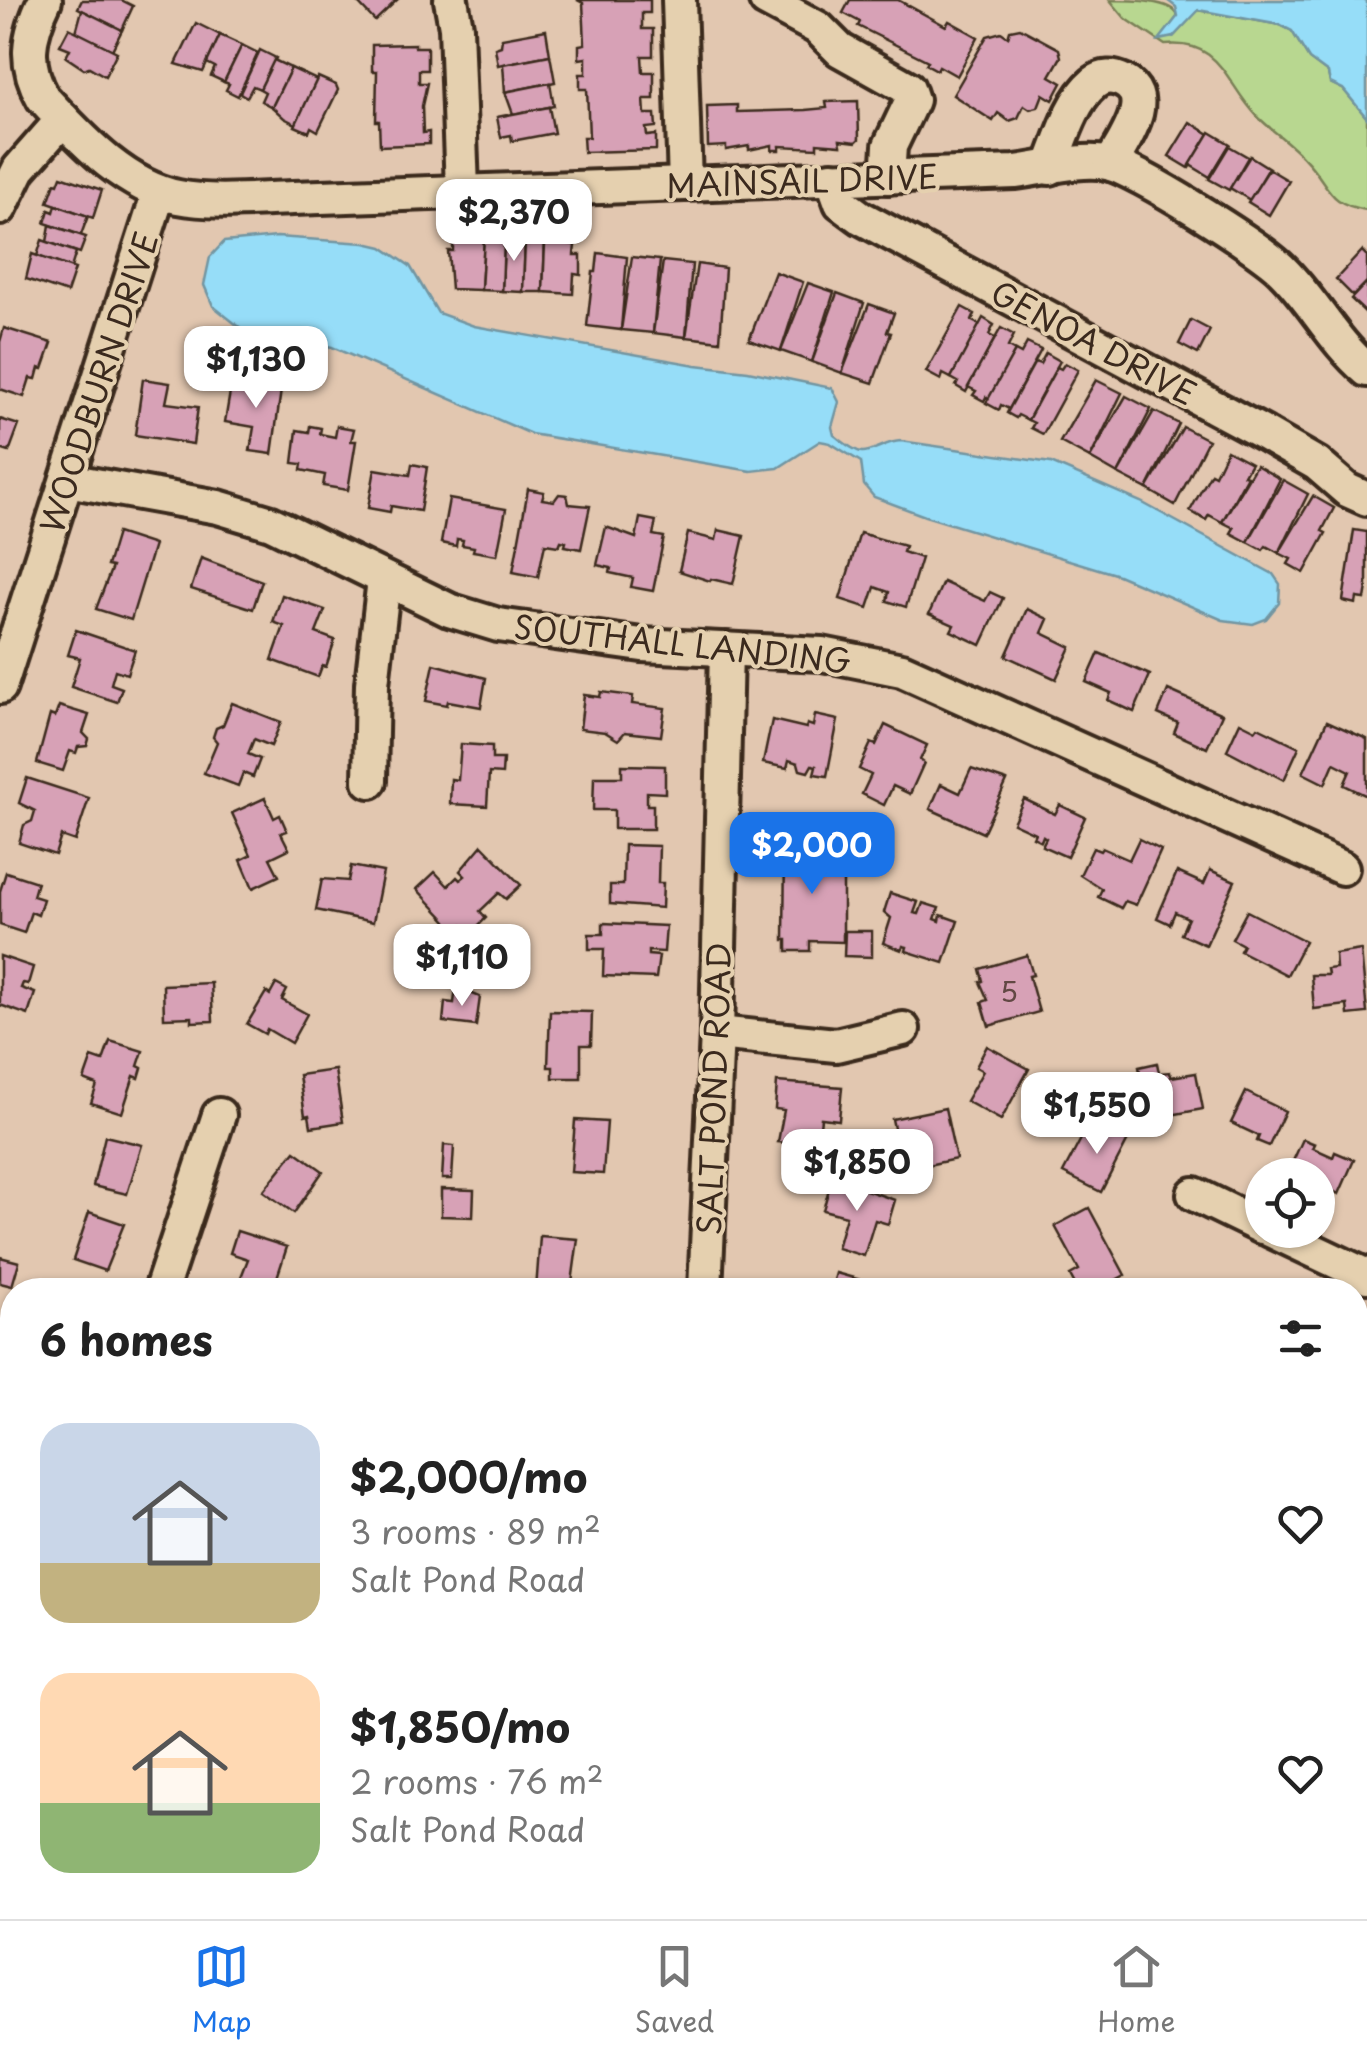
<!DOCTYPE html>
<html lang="en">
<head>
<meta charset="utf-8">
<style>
	body { margin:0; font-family:"Playpen Sans",sans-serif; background:#f2f2f2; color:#222; height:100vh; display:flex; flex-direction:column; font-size:38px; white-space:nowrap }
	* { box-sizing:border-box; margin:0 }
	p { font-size:32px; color:#767676 }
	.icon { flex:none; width:55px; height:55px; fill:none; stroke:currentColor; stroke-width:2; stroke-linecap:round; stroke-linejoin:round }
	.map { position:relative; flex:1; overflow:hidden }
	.panel { position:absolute; left:0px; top:1278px; width:1368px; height:642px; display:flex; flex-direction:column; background:#fff; border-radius:40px 40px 0 0; box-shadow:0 2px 8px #0004 }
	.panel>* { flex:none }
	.controls { position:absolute; left:1245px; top:1158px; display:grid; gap:20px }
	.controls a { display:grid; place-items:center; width:90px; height:90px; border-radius:50%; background:#fff; box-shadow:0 2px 8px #0004; font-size:50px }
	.price { position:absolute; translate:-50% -85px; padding:0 22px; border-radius:20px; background:#fff; color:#222; font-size:32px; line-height:65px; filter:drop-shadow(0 2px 5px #0008) }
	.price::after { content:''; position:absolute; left:50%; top:60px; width:30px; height:22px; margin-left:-15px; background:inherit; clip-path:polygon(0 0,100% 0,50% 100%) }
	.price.current { background:#1a73e8; color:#fff }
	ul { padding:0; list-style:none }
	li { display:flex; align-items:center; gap:30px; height:250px; padding:0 40px }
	li span { display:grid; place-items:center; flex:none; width:280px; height:200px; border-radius:30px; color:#555 }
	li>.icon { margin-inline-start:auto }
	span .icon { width:120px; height:120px; fill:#fffc; stroke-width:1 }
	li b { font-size:42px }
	h2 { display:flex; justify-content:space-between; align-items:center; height:120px; padding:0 40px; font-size:42px }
	.tab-bar { display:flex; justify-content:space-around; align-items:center; height:140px; border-top:2px solid #e0e0e0; background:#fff; font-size:28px; color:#767676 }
	.tab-bar a { display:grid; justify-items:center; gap:5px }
	.tab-bar .current { color:#1a73e8 }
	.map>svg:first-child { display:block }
	.green { fill:#b8d790; stroke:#7a8057; stroke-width:2.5 }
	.water { fill:#96ddf8; stroke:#7295a1; stroke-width:2.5 }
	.building { fill:#d7a1b6; stroke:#3b2a1e; stroke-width:2.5 }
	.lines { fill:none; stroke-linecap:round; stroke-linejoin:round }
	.minor-casing { stroke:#3b2a1e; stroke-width:40 }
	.minor { stroke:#e5d0af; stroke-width:32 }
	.labels { text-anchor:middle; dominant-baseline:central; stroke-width:8; stroke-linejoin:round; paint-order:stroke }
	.number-label { font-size:28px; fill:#624844 }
	.street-label { font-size:32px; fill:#3b2a1e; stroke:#e5d0af }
</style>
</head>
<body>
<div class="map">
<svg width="1367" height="1919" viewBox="0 0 1367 1919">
	<rect width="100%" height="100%" fill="#e2c7b0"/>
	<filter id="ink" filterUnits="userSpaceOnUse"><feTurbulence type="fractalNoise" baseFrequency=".01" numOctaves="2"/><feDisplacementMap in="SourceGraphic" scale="20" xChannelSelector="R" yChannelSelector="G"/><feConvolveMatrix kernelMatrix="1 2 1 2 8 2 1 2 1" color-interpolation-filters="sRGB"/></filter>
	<g filter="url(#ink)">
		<path class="green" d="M1110,0C1131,0 1172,0 1178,16L1161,38L1173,37L1198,10L1280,25L1292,31L1309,59L1328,73L1330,83L1343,89L1367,118V210C1326,205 1330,184 1304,158C1290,143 1272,131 1257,116C1225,83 1221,39 1165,45L1125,18Z"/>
		<g class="water">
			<path d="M1167,0H1367V118L1343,89L1330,83L1328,73L1309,59L1292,31L1280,25L1199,10L1173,37L1159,40L1178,16L1176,7Z"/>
			<path d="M277,237L365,243L382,247L410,266L438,313L474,326L696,365L748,371L832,388L839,402L832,427L834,435C841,440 853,451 862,452C871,453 887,441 901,441L1051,463L1141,502L1273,574L1280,584L1279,603L1266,619L1253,624L1223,620L1118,575L925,516L874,497L864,485L861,462L830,443L820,441L778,468L751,471L531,434L332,347L242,329L213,306L204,285L210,257L224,242Z"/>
		</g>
		<g class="building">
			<path d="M82,0H121L133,6L122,30L78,8Z"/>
			<path d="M361,0H397L375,21L358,3Z"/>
			<path d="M577,0H650V13H642V29H653V56H642L643,72H654V99H644L645,114H655L656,127L646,128L647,136L656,135V150L584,152L583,137H589L587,89H580V74H586V58L579,59V45L585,44L583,3Z"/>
			<path d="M850,0H898L946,26L949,21L978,37L957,76L939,66L937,70L926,64L928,61L858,26L860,22L843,13Z"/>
			<path d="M82,10L122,30L112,50L76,32Z"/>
			<path d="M196,23L220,35L203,72L176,64Z"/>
			<path d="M69,28L117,52L105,76L89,67L84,69L66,57L70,49L60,45Z"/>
			<path d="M1020,28L1059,49L1061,57L1050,76L1062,83L1053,100L1043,94L1038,107L1030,109L1024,105L1018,118L1009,121L998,113L993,121L953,95L987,36L1001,32L1008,37L1010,30Z"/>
			<path d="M546,30L550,55L498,65L495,48L501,46L502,38Z"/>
			<path d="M220,35L242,45L224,82L211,76L215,67L207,63Z"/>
			<path d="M415,44V47H427V70H419V83H427L422,106L423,133L429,132V144L380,146L379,121H376L377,71H372V45Z"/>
			<path d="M242,45L258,53L238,96L226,90L229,84L224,82Z"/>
			<path d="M260,50L276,58L260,89L253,86L247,97L240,93Z"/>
			<path d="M550,55L555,82L505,92L503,64Z"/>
			<path d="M274,60L291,68L272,107L261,101L265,92L260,89Z"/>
			<path d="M291,68L317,80L296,124L284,118L272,107Z"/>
			<path d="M318,77L336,85L338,90L318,131L311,127L309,132L295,126Z"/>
			<path d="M550,83L554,106L513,114L505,92Z"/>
			<path d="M858,101L859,139L856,142L840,140L841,145L817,143V148L780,146V150H772V145L749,150V146L726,150V146L708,147L707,106L737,105V112L805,110L827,108L826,102Z"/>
			<path d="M549,107L554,133L512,141L511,135L501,137L497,117Z"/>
			<path d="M1190,122L1209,134L1189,168L1169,156Z"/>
			<path d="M1210,132L1230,144L1210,177L1190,165Z"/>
			<path d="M1229,146L1248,157L1229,190L1209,179Z"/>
			<path d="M1250,156L1269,168L1250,200L1230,188Z"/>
			<path d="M1269,169L1289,181L1269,215L1248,202Z"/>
			<path d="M61,176L102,190L93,218L48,202L55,183L58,184Z"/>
			<path d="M56,205L88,216L81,235L45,223L49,210L54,212Z"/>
			<path d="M50,225L86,237L80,253L47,242Z"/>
			<path d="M461,237L484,239L481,290L451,289L448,251H453V240Z"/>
			<path d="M504,237L525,238L523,292L502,291Z"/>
			<path d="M484,238L504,240L502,291L481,290Z"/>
			<path d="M533,239L545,240L543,292H523L525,241L533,244Z"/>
			<path d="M42,240L76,252L71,268L37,256Z"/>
			<path d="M552,240L575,245L574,255H581V275L574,274L573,294L543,292L545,243H552Z"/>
			<path d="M1362,251L1367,256V282L1353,296L1336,279Z"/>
			<path d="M598,253L627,257L621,330L587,326L593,272H596Z"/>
			<path d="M32,254L75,269L67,293L26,279Z"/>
			<path d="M632,257L660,260L653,333L621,330Z"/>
			<path d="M663,261L692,264L686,337L653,333Z"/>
			<path d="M697,264L725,268L720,341L686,337Z"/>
			<path d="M775,272L803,282L781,351L749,340Z"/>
			<path d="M1367,282V314L1351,299Z"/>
			<path d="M808,283L834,292L812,362L781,351Z"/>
			<path d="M837,293L864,303L842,373L812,362Z"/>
			<path d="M869,304L894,313L887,332L891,333L873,383L842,373Z"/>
			<path d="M962,307L975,314L972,321L980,325L951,378L943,374L941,380L926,372Z"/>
			<path d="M983,318L994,325L989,335L995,338L966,392L956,386L958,382L951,378Z"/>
			<path d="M1191,320L1210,330L1198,354L1179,344Z"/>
			<path d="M4,328L52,343L43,369L39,368L36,379L30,378L24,397L0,389V342Z"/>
			<path d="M1001,328L1014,335L1008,347L1015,351L989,399L986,397L984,401L973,395L976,391L968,387Z"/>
			<path d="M1027,343L1041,350L1009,409L1001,405L999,410L986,403L1015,351L1021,354Z"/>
			<path d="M1046,353L1060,361L1028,420L1018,415L1016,418L1007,413L1035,362L1040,364Z"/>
			<path d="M1065,363L1078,370L1043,434L1031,428L1034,423L1028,420L1057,367L1061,369Z"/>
			<path d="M247,377L282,383L272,454L250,451L254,427L225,422L231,386L245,388Z"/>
			<path d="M143,379L170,383L166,403L198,407L193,444L135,435Z"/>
			<path d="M1096,380L1122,393L1090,458L1060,442Z"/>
			<path d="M1126,396L1151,409L1118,474L1090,458Z"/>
			<path d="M1154,411L1179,424L1147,489L1118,474Z"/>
			<path d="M0,419L19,425L9,452L0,449Z"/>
			<path d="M310,426L321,428L320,434L335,437L337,426L354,429L351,441H356L348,490L323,486L325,475L301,470L302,464L293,463L297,430L309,432Z"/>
			<path d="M1183,427L1208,440L1175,505L1147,489Z"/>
			<path d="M1227,450L1251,463L1244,475L1247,476L1222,522L1209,515L1206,520L1190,511L1211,473L1215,475Z"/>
			<path d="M412,464L427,467L420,511L391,506L390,512L368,508L375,469L410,475Z"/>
			<path d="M1256,465L1280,479L1248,542L1231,533L1234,528L1222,522Z"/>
			<path d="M1283,480L1308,494L1279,553L1266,546L1263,550L1248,542Z"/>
			<path d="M528,489L544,492L542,499L554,501L559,494L567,495L569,504L590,506L581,549L565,546L566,542L561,541L559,546L545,544L538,577L513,572Z"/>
			<path d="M1313,496L1334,508L1322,531L1326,533L1304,573L1288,564L1291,559L1279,553Z"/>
			<path d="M449,499L506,509L497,555L473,551L474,547L462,545L463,540L457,539L456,546L441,543Z"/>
			<path d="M640,518L656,521L653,535L664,537L653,591L631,587L633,578L610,573L611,568L597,565L606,527L636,538Z"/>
			<path d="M718,530L744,536L733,584L711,579L710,581L679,571L688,533L716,540Z"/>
			<path d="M1354,530L1367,532V587L1365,599L1357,598L1356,604L1343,601Z"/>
			<path d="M117,533L154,545L131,620L96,609L112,567L107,566Z"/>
			<path d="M860,533L905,546L903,552L921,558L906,607L887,601L889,592L875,587L868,608L840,599Z"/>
			<path d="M201,558L262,581L253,609L191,589Z"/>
			<path d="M943,582L985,601L990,592L1003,598L981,645L951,631L954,625L929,614Z"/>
			<path d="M282,595L325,610L316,633L335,640L326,667L322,666L318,677L272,660L284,626L273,622Z"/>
			<path d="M1027,609L1048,619L1042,633L1071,647L1056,679L1006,656Z"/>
			<path d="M76,630L135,650L127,674L115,670L111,684L122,688L117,702L71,687L80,658L68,655Z"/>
			<path d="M1099,653L1150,675L1134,712L1108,700L1111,693L1086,682Z"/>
			<path d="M434,664L486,678L481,707L448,701L447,705L426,701Z"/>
			<path d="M1168,690L1222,714L1207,748L1174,733L1178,723L1158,714Z"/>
			<path d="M601,692L633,696L632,704L665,708L661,736L625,732L618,740L605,732L580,729L584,695L600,697Z"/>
			<path d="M232,703L281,722L271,746L254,739L248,754L260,759L253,777L243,773L238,786L204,773L217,742L213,737L216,728L223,725Z"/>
			<path d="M59,706L89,715L83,733L89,739L87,746L78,747L76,753L70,751L63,771L37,763L50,715L55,717Z"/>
			<path d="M815,715L838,720L827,776L814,774L816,766L812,765L808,772L800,770L798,763L789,760L787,768L763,763L772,720L806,728L807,724L813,726Z"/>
			<path d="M1327,721L1367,739V796L1344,785L1350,771L1334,763L1325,784L1303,773Z"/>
			<path d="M1240,722L1256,730L1258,727L1299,747L1284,780L1227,750Z"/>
			<path d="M885,725L927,745L920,760L924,763L910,794L893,786L884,805L862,794L871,775L859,769L871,743L876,745Z"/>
			<path d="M461,744L492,746V759H503L502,774L489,773L487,806L450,804L451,779L458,780Z"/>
			<path d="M622,765L665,766V793L647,792V805H653V829H614V810H593L594,777H622Z"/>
			<path d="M971,769L1007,781L983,833L930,809L941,784L960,793Z"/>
			<path d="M27,778L89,798L75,841L61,836L55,855L19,843L24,825L32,821L35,811L19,803Z"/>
			<path d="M265,798L274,818L280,815L287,831L281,833L289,849L270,858L279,876L253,888L241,860L251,855L232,813Z"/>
			<path d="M1024,799L1055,814L1060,805L1085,817L1067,857L1042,846L1046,838L1043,836L1041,841L1033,837L1035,833L1013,823Z"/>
			<path d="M1139,839L1161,850L1136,905L1125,901L1121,908L1098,897L1102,889L1080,875L1093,848L1100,851L1102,848L1129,860Z"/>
			<path d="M803,844L837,847L834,877H843V942L810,941V951H787V940H784L785,847H802Z"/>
			<path d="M482,845L521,885L506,899L499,893L480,911L486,918L471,933L462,925L457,930L450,929L447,921L417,889L435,872L448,886L457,877L460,880L465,876L460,871Z"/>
			<path d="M624,845L659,846L658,883H663L662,908L610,904V885H623Z"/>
			<path d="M351,866L383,872L373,922L316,910L322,879L348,881Z"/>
			<path d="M1210,870L1235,881L1206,945L1181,934L1188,918L1175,912L1170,924L1157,918L1177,872L1204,884Z"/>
			<path d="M6,872L37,882L33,896L43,899L38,915L31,912L24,933L0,925V891Z"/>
			<path d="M890,893L918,902L914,913L919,914L923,903L939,908L935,919L940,921L941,915L958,921L944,963L906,951L907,947L903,946L902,950L883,943L891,918L884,912Z"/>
			<path d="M1247,911L1305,941L1287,975L1240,951L1243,945L1232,939Z"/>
			<path d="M603,923L666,926L664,952L648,951V955L659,956L656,978L603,976L604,949H589V934H603Z"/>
			<path d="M845,931H872V957L844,956Z"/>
			<path d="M1361,950L1367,1013L1348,1015L1347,1005L1314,1009L1311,975H1328L1327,969L1336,968L1335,954Z"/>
			<path d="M1027,955L1033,975L1029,976L1039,1012L989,1026L982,1002L988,1000L980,982L983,981L980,969Z"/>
			<path d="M0,956L33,967L28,984L23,983L21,988L35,993L28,1015L0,1005Z"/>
			<path d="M211,983L213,1021L192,1022V1017L164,1018L163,985Z"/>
			<path d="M276,984L287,990L282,1000L307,1014L291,1043L267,1029L265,1034L247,1024L266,992L270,995Z"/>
			<path d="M456,987L480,997L476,1026L443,1022L445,1002L454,1003Z"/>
			<path d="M550,1011L592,1012L591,1045H581V1078H553V1067H548Z"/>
			<path d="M110,1041L143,1051L138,1066L142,1068L139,1078L134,1076L122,1113L91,1103L97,1085L84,1080L92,1057L103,1061Z"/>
			<path d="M987,1046L1029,1069L1001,1120L966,1101L983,1071L976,1067Z"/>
			<path d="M1157,1063L1160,1078L1161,1073L1170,1072L1171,1077L1196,1073L1203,1109L1149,1119L1139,1067Z"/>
			<path d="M335,1070L343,1122L311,1127L309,1115L305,1116L299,1075Z"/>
			<path d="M777,1082L842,1087L839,1120L821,1118L818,1145L778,1142L784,1110L775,1109Z"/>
			<path d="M1246,1092L1285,1111L1269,1146L1257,1141L1259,1136L1231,1123Z"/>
			<path d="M945,1108L956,1159L923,1166L921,1155L900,1156L892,1119Z"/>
			<path d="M575,1120L607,1122L603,1174L571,1172Z"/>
			<path d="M1101,1121L1130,1136L1101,1192L1063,1173L1082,1137L1091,1141Z"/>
			<path d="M105,1136L142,1145L127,1194L93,1186Z"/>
			<path d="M1303,1139L1315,1144L1313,1148L1333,1157L1335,1152L1354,1160L1339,1194L1318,1185V1175L1288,1172Z"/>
			<path d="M444,1145L454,1146L452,1179H442Z"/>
			<path d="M295,1151L323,1171L294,1213L263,1191Z"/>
			<path d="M832,1178L895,1200L888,1224L875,1220L864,1256L837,1248L846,1216L823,1210Z"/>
			<path d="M441,1189L474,1190L473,1217L441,1216Z"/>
			<path d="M1089,1208L1125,1275L1097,1290H1078L1070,1275L1079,1270L1055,1226Z"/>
			<path d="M89,1212L124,1224L105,1271L73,1260Z"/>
			<path d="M237,1231L287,1247L274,1287L241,1277L248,1259L230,1253Z"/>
			<path d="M540,1236L578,1239L571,1290H536Z"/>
			<path d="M0,1257L19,1262L12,1286L0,1283Z"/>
			<path d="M836,1273L864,1281L862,1290H827H831Z"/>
			<path d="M0,1440L12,1449V1468L0,1486Z"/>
			<path d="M0,1685L12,1695V1703L0,1718Z"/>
			<path d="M0,1854L12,1855V1891L0,1890Z"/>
			<path d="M756,1908H824L818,1919H777Z"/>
			<path d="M1224,1908H1270L1264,1919H1219Z"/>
		</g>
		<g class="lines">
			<g class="minor-casing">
				<g id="minor">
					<path d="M45,0C28,35 23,63 43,98C80,137 123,186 178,197C215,204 256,199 293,198L1015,172C1043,169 1079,158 1107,163C1134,168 1263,249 1283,271C1314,302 1333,341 1367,370"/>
					<path d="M451,0L456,27L462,190"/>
					<path d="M679,0L685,184"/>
					<path d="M766,0L818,28L840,50L908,88L912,100L890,146L888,177"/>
					<path d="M1050,168C1061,142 1071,102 1094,83C1103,76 1113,76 1123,81C1157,98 1122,142 1111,164"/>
					<path d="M832,178L841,203L860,217L1265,434L1317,464L1347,490L1367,499"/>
					<path d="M0,208L19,169L63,119"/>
					<path d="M67,480L218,507L271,523L449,610L498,625L642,645L822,654L902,670L1342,868"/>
					<path d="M0,687L159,192"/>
					<path d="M370,781L372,684L384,579"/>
					<path d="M717,1033L836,1045L903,1029"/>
					<path d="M1194,1194L1262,1227"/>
					<path d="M1270,1230L1367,1276"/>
					<path d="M161,1290L219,1115"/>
					<path d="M705,1290L717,1033L726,649"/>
					<path d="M0,1581L12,1565"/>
					<path d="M0,1619L12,1628"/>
					<path d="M1355,1718L1367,1725"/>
					<path d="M134,1908L136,1919"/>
					<path d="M174,1908L175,1919"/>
					<path d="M675,1919L676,1908"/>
				</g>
			</g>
			<use href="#minor" class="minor"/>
		</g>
	</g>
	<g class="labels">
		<g class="number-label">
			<text x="1009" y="990">5</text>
		</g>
		<g class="street-label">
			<text transform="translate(802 180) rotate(-2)">MAINSAIL DRIVE</text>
			<text transform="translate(1094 342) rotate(28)">GENOA DRIVE</text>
			<text transform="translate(98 382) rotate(-72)">WOODBURN DRIVE</text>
			<text transform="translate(683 643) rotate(6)">SOUTHALL LANDING</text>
			<text transform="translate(713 1089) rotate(-88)">SALT POND ROAD</text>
		</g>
	</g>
</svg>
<div class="controls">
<a><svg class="icon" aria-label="locate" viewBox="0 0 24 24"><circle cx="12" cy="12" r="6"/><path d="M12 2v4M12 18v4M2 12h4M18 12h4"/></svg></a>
</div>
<b class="price" style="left:514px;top:264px">$2,370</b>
<b class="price" style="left:256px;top:411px">$1,130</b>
<b class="price current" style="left:812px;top:897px">$2,000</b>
<b class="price" style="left:462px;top:1009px">$1,110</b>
<b class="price" style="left:1097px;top:1157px">$1,550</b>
<b class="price" style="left:857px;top:1214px">$1,850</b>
<section class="panel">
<h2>6 homes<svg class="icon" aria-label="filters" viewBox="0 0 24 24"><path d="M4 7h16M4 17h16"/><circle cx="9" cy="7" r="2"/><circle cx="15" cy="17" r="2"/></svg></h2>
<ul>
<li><span style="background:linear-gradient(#c9d6e8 70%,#c2b280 0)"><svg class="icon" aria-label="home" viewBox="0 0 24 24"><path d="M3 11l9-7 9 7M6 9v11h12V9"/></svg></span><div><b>$2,000/mo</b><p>3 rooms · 89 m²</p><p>Salt Pond Road</p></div><svg class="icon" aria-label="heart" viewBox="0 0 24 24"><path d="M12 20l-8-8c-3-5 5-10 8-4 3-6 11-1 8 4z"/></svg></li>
<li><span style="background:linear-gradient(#ffd9b3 65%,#8fb573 0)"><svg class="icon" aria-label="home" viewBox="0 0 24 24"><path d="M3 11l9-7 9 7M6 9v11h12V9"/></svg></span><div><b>$1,850/mo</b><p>2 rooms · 76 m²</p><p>Salt Pond Road</p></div><svg class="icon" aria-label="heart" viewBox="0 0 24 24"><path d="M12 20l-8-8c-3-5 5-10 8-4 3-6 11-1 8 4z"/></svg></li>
</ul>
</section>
</div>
<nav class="tab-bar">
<a class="current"><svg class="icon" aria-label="map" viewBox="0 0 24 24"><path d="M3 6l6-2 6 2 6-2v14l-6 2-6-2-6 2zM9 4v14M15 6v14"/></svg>Map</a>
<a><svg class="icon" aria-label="saved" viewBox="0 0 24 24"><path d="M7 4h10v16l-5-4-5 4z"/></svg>Saved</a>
<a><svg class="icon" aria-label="home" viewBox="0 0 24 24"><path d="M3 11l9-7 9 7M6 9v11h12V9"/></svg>Home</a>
</nav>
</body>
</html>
